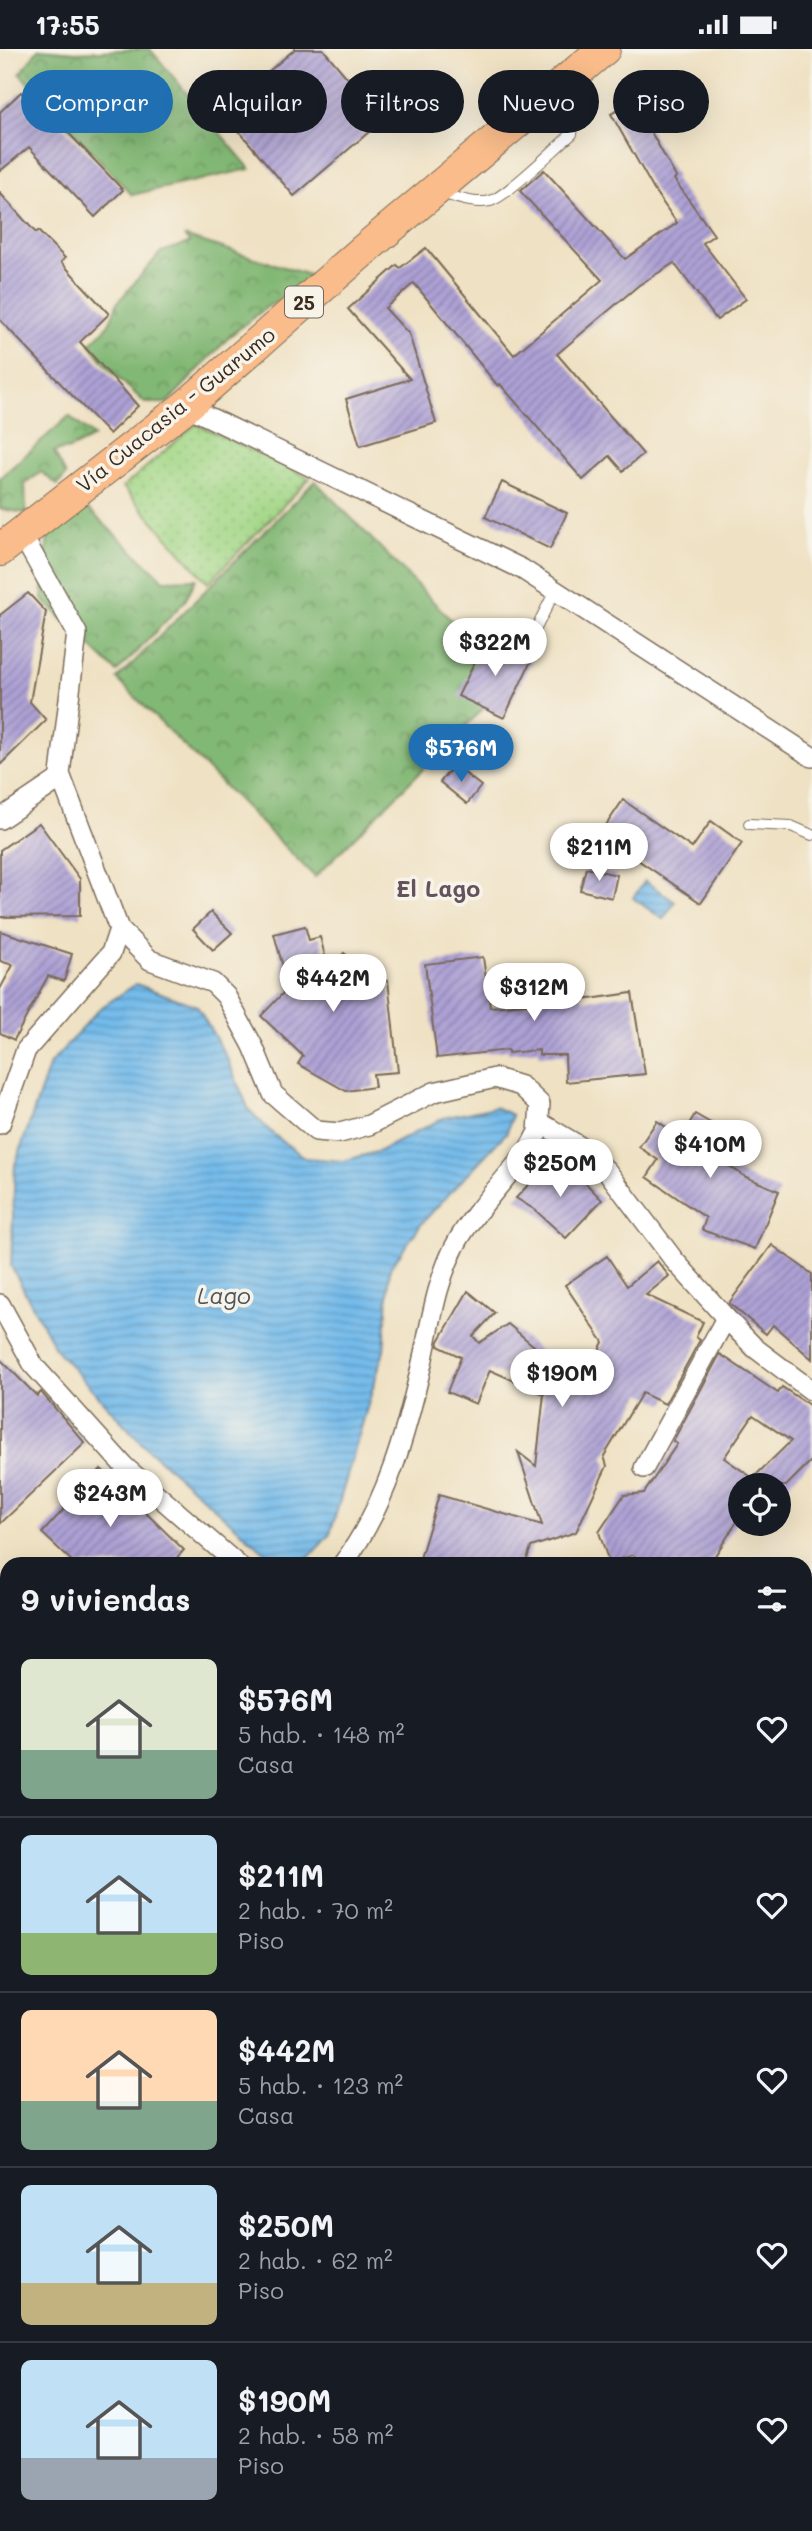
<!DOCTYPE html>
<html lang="es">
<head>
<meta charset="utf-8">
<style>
	body { margin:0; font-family:Mali,sans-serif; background:#20242c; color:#f1f3f6; height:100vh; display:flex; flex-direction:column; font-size:26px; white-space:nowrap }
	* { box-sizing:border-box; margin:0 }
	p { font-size:23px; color:#9ea1a6 }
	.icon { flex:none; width:38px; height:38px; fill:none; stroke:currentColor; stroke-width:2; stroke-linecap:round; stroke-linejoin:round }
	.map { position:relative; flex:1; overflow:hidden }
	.sheet { position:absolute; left:0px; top:1508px; width:812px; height:975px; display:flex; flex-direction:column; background:#171b24; border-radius:21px 21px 0 0; box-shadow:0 7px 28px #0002 }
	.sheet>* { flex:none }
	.top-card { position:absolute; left:21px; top:21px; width:770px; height:63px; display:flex; gap:14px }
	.controls { position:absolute; left:728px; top:1424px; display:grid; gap:14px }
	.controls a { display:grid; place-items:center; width:63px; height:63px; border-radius:50%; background:#171b24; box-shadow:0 7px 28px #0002; font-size:35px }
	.price { position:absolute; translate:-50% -60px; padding:0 16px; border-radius:24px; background:#fff; color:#222; font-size:23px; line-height:46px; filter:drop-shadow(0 2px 4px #0008) }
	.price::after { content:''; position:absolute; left:50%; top:42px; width:21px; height:16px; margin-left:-10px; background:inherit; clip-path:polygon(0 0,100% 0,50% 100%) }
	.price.current { background:#1f6fb2; color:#fff }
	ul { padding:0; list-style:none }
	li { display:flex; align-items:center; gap:21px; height:175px; padding:0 21px }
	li+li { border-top:2px solid #363941 }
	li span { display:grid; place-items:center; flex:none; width:196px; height:140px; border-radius:10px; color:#555 }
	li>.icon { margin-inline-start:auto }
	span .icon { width:84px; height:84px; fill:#fffc; stroke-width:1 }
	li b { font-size:30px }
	h2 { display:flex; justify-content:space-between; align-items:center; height:84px; padding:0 21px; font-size:30px }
	.tag { padding:0 24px; border-radius:32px; background:#171b24; box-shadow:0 7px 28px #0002; font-size:24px; line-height:63px }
	.tag.current { background:#1f6fb2; color:#fff }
	.status { display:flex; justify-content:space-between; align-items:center; height:49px; padding:0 35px; background:#171b24; direction:ltr }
	.status svg { height:19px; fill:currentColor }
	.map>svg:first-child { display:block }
	.grass { fill:url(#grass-dots); stroke:#6f8052; stroke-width:2 }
	.forest { fill:url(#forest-crowns); stroke:#5e7149; stroke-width:2 }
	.water { fill:url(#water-rules); stroke:#587284; stroke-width:2 }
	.building { fill:url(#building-hatch); fill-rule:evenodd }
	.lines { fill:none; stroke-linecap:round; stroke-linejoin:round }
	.lane-casing { stroke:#7a6a58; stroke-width:12 }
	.street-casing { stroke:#7a6a58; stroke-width:22 }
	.primary-casing { stroke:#7a6a58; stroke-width:34 }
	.highway-casing { stroke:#7a6a58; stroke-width:38 }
	.lane { stroke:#fff; stroke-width:10 }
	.street { stroke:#fff; stroke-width:19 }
	.primary { stroke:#f9bc8a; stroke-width:32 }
	.highway { stroke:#f9bc8a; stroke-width:35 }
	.labels { text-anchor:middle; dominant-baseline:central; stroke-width:7; stroke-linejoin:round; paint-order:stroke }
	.shield { fill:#f7f3e8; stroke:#73665b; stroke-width:2 }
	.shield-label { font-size:19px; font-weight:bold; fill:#3b2a1e }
	.street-label { font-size:21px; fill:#3b2a1e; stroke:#f7f3e8 }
	.neighbourhood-label { font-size:23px; font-weight:bold; fill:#63535e; stroke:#f7f3e8 }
	.water-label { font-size:23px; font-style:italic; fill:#4c565c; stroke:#f7f3e8 }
</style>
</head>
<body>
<div class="status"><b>17:55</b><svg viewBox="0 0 49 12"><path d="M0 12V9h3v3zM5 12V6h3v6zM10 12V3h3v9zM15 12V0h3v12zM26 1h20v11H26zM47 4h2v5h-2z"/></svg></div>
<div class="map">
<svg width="812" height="2482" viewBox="0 0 812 2482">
	<defs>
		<pattern id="grass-dots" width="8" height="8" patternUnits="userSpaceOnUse" patternTransform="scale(1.75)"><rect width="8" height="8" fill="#a3d787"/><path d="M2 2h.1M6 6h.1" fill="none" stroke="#8db974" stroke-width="1.8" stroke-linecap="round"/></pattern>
		<pattern id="forest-crowns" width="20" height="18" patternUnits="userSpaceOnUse" patternTransform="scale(1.75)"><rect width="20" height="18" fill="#82b874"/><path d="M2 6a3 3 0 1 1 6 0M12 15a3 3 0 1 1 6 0" fill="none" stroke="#6c965f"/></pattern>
		<pattern id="water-rules" width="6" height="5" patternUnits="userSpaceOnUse" patternTransform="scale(1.75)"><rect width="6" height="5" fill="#74bbeb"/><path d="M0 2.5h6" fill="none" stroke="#6098be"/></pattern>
		<pattern id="building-hatch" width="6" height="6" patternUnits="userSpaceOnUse" patternTransform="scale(1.75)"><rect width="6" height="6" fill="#ada0d5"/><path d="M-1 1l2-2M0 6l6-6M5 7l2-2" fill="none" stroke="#8e83ac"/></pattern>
	</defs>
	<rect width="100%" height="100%" fill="#f7f3e8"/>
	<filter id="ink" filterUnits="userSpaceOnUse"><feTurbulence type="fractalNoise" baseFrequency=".0143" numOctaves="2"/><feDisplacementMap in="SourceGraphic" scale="14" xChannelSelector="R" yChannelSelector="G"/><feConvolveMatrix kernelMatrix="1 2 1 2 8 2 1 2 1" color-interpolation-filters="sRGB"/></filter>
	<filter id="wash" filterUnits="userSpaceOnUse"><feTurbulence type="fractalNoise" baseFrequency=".00686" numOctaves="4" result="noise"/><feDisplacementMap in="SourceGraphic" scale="28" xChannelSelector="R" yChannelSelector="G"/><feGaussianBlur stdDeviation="1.57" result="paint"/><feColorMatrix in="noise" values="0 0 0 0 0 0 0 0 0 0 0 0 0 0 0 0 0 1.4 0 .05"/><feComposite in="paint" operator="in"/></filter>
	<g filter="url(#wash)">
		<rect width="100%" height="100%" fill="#efe1c3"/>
		<path class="grass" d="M196,375L310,429L208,534L123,438Z"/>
		<g class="forest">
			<path d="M38,0L75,3L150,0L250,120L132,146L20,25Z"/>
			<path d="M184,187L319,229L267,258L231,286L167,354H145L112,323L90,295C108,278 111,275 117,254L161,203L191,193Z"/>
			<path d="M69,367L94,388L70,400L54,403L66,426L58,436L41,423L25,435L26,464L0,460V429Z"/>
			<path d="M315,432L511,632L315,828L117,630Z"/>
			<path d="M87,459L164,531L196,530L185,552L117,623L42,550L48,485L64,470Z"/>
		</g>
		<g class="water">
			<path d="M645,832L675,853L663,870L633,849Z"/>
			<path d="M136,935L197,957L227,1009L249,1061L273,1085L305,1109L343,1112L380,1102L443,1069L495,1058L512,1066L507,1083L422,1174L390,1219L384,1301L330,1485L304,1514H289L268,1506L145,1398L56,1301L11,1217L15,1116L50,1015L99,960Z"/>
		</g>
		<g id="blocks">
			<g class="building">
				<path d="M295,0H323L383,71L294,147L222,62Z"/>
				<path d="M21,43L55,80L60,75L123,141L95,168L29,98L0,122V63Z"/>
				<path d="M634,52L676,128L674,130L714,186L703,194L746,250L717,271L674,214L639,236L557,305L643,405L623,422L610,407L583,431L500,335L498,337L414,234L385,259L409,285L436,374L360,397L346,350L410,330L348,260L397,216L400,219L426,199L514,306L602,231L520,142L544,121L625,210L677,174L654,141L611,65Z"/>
				<path d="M0,144L36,184L38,182L65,209L61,213L109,265L80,293L138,357L109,385L0,271Z"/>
				<path d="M502,433L567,464L550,500L485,468Z"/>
				<path d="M28,544L46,563L30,653L46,671L0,716V566Z"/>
				<path d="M487,588L532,610L504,669L458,647Z"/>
				<path d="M454,716L481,737L467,755L440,733Z"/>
				<path d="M623,751L692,799L711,772L742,794L701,854L600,785Z"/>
				<path d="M39,774L80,830V867L0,868V801Z"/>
				<path d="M586,819L617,826L612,849L580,841Z"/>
				<path d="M211,863L232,884L213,901L193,880Z"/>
				<path d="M305,877L309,891L320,888L329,922L344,904L378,932L388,931L398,1023L373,1025L375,1038L346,1042L298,1015L303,1007L261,967L286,941L291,947L274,885Z"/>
				<path d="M0,882L72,905L64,932L48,927L14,991L0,984V940L13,916L0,912Z"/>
				<path d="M483,908L490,958L539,954V929H582V951L632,944L645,1025L566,1033L565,1006H539V1001L508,1004V1001L437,1009L425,915Z"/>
				<path d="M695,1065L738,1090L724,1114L746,1128L779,1142L755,1200L702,1181L706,1169L647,1128L658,1111L639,1098L657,1072L681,1088Z"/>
				<path d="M558,1119L574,1122L602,1151L566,1189L535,1161L516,1149L540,1123Z"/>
				<path d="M772,1196L812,1225V1310L773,1276L766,1285L729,1254Z"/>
				<path d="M607,1207L627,1237L657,1212L669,1227L646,1246L703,1273L696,1288L700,1291L665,1355L642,1344L604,1407L607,1417L576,1483L531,1498L525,1516H418L439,1446L542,1476L518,1403L536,1417L544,1345L490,1321L476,1355L447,1343L461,1308L438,1297L439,1292L468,1242L495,1264L473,1287L479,1294L508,1275L541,1303L536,1313L581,1340L603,1293L565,1236Z"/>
				<path d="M720,1305L778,1344L782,1338L812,1358V1411L786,1437H740V1468L709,1516H648L633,1506L609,1514L599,1483L624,1446L644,1444L677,1395L673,1392ZM753,1366L791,1392L753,1429L724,1409Z"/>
				<path d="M0,1310L37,1347L41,1343L85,1394L0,1475Z"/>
				<path d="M101,1420L184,1501L170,1516H76L42,1484Z"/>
			</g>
		</g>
	</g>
	<g filter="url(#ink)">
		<use href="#blocks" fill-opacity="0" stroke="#7a6a58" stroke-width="2"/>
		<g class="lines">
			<g class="lane-casing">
				<g id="lane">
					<path d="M441,144C456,148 474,156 490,152C505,149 556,98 572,85L575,62L569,37"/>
					<path d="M529,593L555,542"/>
					<path d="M749,775L791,777L812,786"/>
				</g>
			</g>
			<g class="street-casing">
				<g id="street">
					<path d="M186,357L522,520L812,708"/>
					<path d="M21,484L77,584L60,725L119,880L150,911L213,934L226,947L253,997L273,1045L316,1082L340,1084L369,1076L434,1043L495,1029L521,1037L540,1055L538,1083L529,1100C509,1126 469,1169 455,1197C436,1234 431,1274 422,1314C406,1384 386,1458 342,1516"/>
					<path d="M0,770L61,729"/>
					<path d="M539,1073L581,1098L607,1122L674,1211L726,1269L755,1299L812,1342"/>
					<path d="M0,1075L26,1001L111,904L119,880"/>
					<path d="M0,1255L34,1317L125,1418L238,1516"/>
					<path d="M644,1419L726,1269"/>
					<path d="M805,2060L812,2068"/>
				</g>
			</g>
			<g class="primary-casing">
				<path id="primary" d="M0,501L186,357L365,200L604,0"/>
			</g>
			<g class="highway-casing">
				<path id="highway" d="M0,2467L7,2474"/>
			</g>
			<use href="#lane" class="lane"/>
			<use href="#street" class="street"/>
			<use href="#primary" class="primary"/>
			<use href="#highway" class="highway"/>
		</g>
	</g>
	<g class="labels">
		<rect class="shield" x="285" y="237.5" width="38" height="31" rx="5"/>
		<g class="shield-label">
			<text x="304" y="253">25</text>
		</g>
		<g class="street-label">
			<text transform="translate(175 360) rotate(-39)">Vía Cuacasia - Guarumo</text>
		</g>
		<g class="neighbourhood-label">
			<text x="438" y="839">El Lago</text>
		</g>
		<g class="water-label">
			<text x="224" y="1246">Lago</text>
		</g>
	</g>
</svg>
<div class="controls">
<a><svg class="icon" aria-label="locate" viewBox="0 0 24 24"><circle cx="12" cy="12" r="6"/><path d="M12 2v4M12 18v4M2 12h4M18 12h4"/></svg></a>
</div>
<b class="price" style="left:495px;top:629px">$322M</b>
<b class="price current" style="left:461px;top:735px">$576M</b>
<b class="price" style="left:599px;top:834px">$211M</b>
<b class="price" style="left:333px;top:965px">$442M</b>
<b class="price" style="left:534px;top:974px">$312M</b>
<b class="price" style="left:710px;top:1131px">$410M</b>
<b class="price" style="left:560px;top:1150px">$250M</b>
<b class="price" style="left:562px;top:1360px">$190M</b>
<b class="price" style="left:110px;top:1480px">$243M</b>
<div class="top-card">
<a class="tag current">Comprar</a>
<a class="tag">Alquilar</a>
<a class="tag">Filtros</a>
<a class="tag">Nuevo</a>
<a class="tag">Piso</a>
</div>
<section class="sheet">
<h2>9 viviendas<svg class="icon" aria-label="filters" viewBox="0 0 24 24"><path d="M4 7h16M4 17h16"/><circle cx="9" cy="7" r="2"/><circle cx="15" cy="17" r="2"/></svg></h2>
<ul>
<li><span style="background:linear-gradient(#dfe7d0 65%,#7fa58c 0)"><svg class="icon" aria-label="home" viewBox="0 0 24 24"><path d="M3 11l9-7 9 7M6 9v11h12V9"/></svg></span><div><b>$576M</b><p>5 hab. · 148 m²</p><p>Casa</p></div><svg class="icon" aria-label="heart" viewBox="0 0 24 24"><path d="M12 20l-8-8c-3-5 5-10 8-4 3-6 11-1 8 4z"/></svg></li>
<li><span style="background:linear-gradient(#bfe0f5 70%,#8fb573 0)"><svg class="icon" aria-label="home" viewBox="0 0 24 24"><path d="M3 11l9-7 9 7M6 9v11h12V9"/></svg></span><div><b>$211M</b><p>2 hab. · 70 m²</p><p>Piso</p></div><svg class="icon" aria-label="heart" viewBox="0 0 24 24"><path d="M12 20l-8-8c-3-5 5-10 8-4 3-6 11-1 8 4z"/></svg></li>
<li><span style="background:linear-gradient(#ffd9b3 65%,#7fa58c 0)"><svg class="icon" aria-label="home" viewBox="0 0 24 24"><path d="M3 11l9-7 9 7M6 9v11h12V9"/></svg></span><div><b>$442M</b><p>5 hab. · 123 m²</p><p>Casa</p></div><svg class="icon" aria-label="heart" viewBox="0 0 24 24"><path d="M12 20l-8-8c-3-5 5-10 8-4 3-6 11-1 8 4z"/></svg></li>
<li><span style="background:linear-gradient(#bfe0f5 70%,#c2b280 0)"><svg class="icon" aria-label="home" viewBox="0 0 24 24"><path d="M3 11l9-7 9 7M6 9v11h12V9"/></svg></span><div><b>$250M</b><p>2 hab. · 62 m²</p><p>Piso</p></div><svg class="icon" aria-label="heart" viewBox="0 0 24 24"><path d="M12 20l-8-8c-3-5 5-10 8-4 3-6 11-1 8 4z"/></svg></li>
<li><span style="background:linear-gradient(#bfe0f5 70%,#9aa5b1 0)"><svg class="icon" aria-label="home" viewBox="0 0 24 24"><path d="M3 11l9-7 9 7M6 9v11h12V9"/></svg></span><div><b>$190M</b><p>2 hab. · 58 m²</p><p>Piso</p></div><svg class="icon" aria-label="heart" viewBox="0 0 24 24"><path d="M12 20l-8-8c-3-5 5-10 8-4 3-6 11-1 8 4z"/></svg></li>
</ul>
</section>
</div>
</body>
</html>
